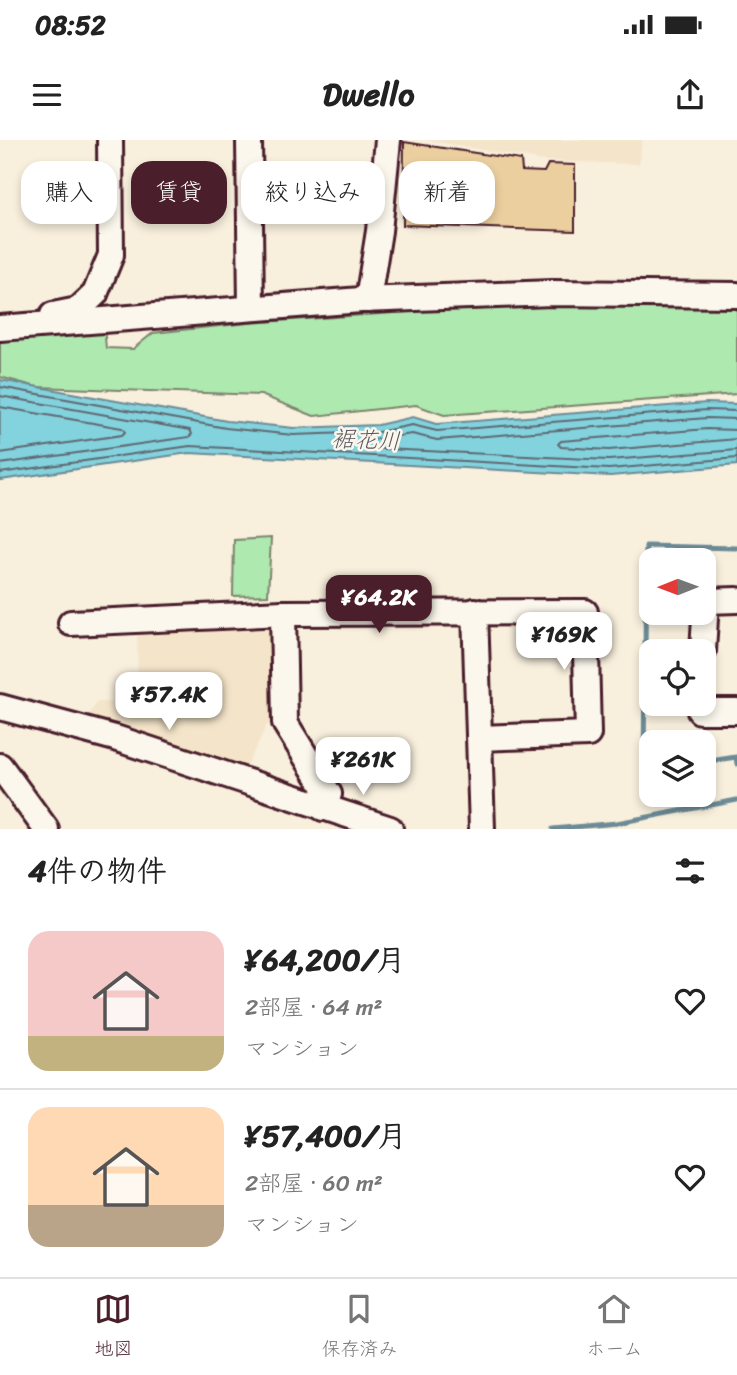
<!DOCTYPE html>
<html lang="ja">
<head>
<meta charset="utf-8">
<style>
	body { margin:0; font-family:Sriracha,"Klee One",sans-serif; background:#f2f2f2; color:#222; height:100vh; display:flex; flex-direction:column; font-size:26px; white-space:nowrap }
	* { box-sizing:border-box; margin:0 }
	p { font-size:23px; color:#767676 }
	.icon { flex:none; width:38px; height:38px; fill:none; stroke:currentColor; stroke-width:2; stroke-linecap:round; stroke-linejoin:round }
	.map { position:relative; height:689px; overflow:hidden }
	.drawer { display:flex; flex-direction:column; background:#fff; flex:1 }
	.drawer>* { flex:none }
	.hud { position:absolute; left:21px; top:21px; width:696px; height:63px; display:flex; gap:14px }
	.needle { width:46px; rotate:269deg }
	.buttons { position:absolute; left:639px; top:408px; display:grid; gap:14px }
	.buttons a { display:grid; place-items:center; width:77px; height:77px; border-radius:14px; background:#fff; box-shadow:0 4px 10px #0003; font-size:35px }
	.price { position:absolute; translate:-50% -60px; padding:0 16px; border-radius:14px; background:#fff; color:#222; font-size:23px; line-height:46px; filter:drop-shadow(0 2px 4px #0008) }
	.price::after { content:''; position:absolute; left:50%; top:42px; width:21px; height:16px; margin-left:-10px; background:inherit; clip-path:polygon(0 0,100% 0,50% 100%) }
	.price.active { background:#4a1f2b; color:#fff }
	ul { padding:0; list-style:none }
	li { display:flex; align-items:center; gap:21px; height:175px; padding:0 28px }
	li+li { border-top:2px solid #e0e0e0 }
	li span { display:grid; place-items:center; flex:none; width:196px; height:140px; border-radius:21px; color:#555 }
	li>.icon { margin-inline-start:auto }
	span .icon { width:84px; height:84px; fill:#fffc; stroke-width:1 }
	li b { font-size:30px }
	h2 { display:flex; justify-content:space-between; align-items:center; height:84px; padding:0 28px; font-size:30px }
	.chip { padding:0 24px; border-radius:21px; background:#fff; box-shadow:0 4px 10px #0003; font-size:24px; line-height:63px }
	.chip.active { background:#4a1f2b; color:#fff }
	.status { display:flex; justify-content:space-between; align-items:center; height:49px; padding:0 35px; background:#fff; direction:ltr }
	.status svg { height:19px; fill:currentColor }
	header { display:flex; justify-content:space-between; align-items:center; height:91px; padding:0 28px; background:#fff; font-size:32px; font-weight:700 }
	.menu { display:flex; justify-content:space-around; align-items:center; height:98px; border-top:2px solid #e0e0e0; background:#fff; font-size:19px; color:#767676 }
	.menu a { display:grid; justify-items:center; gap:4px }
	.menu .active { color:#4a1f2b }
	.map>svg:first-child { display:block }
	.built { fill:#f4e5ca }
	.green { fill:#aee9af; stroke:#7c846d; stroke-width:2 }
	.water { fill:#82d3dd; stroke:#6c8b96; stroke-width:2 }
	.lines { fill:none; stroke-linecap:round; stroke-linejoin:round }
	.shore { stroke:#606772; stroke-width:2 }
	.stream { stroke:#6c8b96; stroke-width:5 }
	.building { fill:#ebcf9f; stroke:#4a1f2b; stroke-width:2 }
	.minor-casing { stroke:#4a1f2b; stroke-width:30 }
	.minor { stroke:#fbf7ec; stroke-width:24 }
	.labels { text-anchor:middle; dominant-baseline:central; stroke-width:5; stroke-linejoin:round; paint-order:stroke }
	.water-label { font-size:23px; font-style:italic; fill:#5b5560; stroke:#fbf7ec }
</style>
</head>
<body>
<div class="status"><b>08:52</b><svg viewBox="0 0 49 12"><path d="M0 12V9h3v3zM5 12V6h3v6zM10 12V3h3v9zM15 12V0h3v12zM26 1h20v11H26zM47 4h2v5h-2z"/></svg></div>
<header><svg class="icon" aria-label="menu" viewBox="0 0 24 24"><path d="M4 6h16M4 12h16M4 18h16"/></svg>Dwello<svg class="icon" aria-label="share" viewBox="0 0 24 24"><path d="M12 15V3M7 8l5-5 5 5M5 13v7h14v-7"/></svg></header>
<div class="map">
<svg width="737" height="689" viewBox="0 0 737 689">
	<rect width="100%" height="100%" fill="#f8efdd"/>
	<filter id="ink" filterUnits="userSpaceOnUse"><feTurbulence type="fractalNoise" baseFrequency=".0143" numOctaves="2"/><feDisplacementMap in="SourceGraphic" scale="14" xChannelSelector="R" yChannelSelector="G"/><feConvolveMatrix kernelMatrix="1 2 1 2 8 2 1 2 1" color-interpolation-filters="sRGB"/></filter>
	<g filter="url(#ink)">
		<g class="built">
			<path d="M426,0H642L639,24L544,21Z"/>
			<path d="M282,481L283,584L267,585L244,631L89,575L97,562L138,561L137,483Z"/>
		</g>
		<g class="green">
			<path d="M553,162L737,166V254L444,275L416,265L314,276L261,255L37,247L0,237V194L104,187L106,208L133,209L153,193L248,183Z"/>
			<path d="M271,398L268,455L233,456L234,400Z"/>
		</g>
		<path class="water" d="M0,240L227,281L294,288L378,285L413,277L436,284L707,263L737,264V325L610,336L189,313L0,340Z"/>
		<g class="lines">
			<g class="shore">
				<path d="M0,247L226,288L293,295L378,292L412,285L437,291L707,270L737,271"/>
				<path d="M0,256L190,290L192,294L189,297L0,324"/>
				<path d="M0,267L122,288L125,292L122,295L0,313"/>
				<path d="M737,279L707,278L437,300L412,294L364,301L361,305L364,308L609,320L737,310"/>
				<path d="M737,290L707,289L561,301L558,304L561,307L609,310L737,299"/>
				<path d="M0,333L190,306L609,329L737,318"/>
			</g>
			<g class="stream">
				<path d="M704,622L736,617L737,624"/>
				<path d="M651,627H644L646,406L737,408"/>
				<path d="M553,689L617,683L737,660"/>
			</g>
		</g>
		<path class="building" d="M404,2L521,20L522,31L544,32L548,24L575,25V91L403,85Z"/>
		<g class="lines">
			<g class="minor-casing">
				<g id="minor">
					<path d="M249,0L251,167"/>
					<path d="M368,160L379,91L388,0"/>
					<path d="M53,175L78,170L95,154L111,115L110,0"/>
					<path d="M0,188L361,160L552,153L737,155"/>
					<path d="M475,471L482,689"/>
					<path d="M283,473L285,583L329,654L323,668"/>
					<path d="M71,483L283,473L585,472L588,594L480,598"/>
					<path d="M703,511L706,461L737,460"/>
					<path d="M700,564V571H737"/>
					<path d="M0,567L115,598L390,689"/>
					<path d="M0,626L46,689"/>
				</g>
			</g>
			<use href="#minor" class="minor"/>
		</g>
	</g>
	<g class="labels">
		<g class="water-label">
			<text transform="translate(366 300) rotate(2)">裾花川</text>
		</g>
	</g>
</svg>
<div class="buttons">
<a><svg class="needle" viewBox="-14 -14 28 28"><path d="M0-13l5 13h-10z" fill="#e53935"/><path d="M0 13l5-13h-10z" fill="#767676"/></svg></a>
<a><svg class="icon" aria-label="locate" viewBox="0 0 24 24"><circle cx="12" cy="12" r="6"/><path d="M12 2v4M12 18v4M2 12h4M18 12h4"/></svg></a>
<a><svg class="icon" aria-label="layers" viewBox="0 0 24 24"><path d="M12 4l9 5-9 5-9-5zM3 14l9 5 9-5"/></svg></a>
</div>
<b class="price active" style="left:379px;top:495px">¥64.2K</b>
<b class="price" style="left:564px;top:532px">¥169K</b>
<b class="price" style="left:169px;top:592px">¥57.4K</b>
<b class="price" style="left:363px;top:657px">¥261K</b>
<div class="hud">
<a class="chip">購入</a>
<a class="chip active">賃貸</a>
<a class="chip">絞り込み</a>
<a class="chip">新着</a>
</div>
</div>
<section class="drawer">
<h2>4件の物件<svg class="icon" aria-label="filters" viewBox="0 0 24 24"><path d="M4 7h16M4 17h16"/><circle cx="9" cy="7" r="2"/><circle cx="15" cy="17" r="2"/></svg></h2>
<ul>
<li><span style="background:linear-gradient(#f6c9c9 75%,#c2b280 0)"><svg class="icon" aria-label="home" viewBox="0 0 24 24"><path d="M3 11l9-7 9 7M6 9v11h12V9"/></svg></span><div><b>¥64,200/月</b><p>2部屋 · 64 m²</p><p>マンション</p></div><svg class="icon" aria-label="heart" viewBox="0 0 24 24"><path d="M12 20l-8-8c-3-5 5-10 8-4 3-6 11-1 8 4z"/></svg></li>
<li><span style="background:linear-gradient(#ffd9b3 70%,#b9a48a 0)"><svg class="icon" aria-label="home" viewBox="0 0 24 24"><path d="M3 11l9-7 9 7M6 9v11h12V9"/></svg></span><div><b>¥57,400/月</b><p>2部屋 · 60 m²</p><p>マンション</p></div><svg class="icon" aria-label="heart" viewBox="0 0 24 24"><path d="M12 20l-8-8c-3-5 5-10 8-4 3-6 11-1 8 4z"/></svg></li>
</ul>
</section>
<nav class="menu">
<a class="active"><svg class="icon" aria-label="map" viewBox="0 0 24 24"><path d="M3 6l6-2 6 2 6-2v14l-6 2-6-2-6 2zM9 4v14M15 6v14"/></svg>地図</a>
<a><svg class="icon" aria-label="saved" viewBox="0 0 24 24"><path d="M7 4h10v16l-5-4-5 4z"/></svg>保存済み</a>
<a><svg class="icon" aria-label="home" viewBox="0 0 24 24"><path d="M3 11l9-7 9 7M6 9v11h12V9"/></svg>ホーム</a>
</nav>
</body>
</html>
